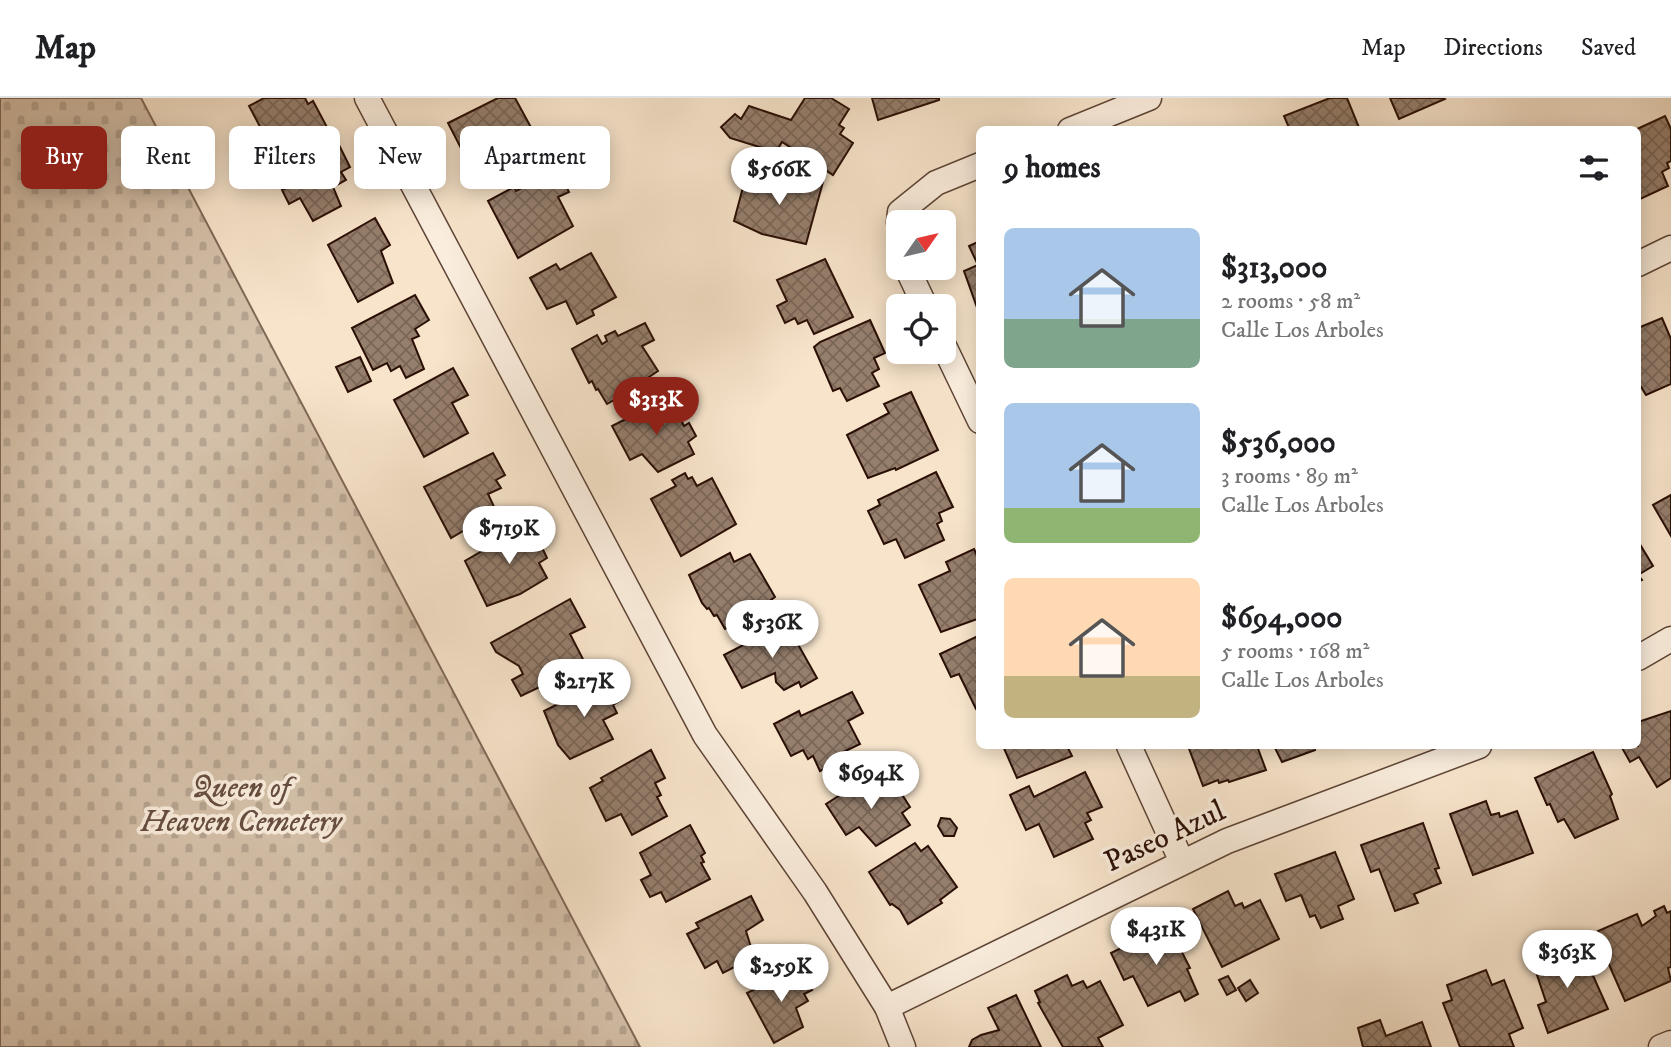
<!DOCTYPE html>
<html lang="en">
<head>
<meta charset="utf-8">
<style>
	body { margin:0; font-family:"IM FELL DW Pica",serif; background:#f2f2f2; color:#202124; height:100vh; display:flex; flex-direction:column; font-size:26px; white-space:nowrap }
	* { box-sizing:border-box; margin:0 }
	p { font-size:23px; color:#757577 }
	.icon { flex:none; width:38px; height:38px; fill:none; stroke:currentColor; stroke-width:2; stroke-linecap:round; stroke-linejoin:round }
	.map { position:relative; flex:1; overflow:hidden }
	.panel { position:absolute; left:976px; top:28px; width:665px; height:623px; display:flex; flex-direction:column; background:#fff; border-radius:10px; box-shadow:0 4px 18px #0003 }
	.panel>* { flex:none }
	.hud { position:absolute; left:21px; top:28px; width:665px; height:63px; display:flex; gap:14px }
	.needle { width:46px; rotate:56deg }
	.tools { position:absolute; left:886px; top:112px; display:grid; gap:14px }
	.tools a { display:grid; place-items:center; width:70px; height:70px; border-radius:10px; background:#fff; box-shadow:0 4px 18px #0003; font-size:35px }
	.price { position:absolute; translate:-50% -60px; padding:0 16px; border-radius:24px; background:#fff; color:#222; font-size:23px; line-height:46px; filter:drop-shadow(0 2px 4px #0008) }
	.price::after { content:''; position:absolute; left:50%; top:42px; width:21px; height:16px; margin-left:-10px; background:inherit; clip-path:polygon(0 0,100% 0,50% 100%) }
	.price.active { background:#8f2418; color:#fff }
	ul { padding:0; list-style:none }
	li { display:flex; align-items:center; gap:21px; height:175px; padding:0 28px }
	li span { display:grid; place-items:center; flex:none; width:196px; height:140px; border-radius:10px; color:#555 }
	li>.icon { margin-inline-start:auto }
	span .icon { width:84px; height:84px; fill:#fffc; stroke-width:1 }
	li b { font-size:30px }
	h2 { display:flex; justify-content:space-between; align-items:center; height:84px; padding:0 28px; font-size:30px }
	.pill { padding:0 24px; border-radius:10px; background:#fff; box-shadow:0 4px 18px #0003; font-size:24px; line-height:63px }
	.pill.active { background:#8f2418; color:#fff }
	header { display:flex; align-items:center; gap:42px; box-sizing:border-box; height:98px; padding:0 35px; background:#fff; border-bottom:2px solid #e0e0e0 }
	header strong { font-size:33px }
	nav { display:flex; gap:38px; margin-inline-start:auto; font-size:24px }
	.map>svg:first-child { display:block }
	.cemetery { fill:url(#cemetery-stones); stroke:#806857; stroke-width:2 }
	.building { fill:url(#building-cross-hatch); stroke:#2b0f05; stroke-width:2 }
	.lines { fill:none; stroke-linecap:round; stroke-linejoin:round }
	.minor-casing { stroke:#5e4436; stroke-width:27 }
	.minor { stroke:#faeddd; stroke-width:24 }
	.labels { text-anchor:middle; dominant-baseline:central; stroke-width:7; stroke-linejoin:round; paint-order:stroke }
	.park-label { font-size:30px; font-style:italic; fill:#664d3e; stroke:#faeddd }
	.street-label { font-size:30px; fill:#2b0f05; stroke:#faeddd }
</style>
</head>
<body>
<header>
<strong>Map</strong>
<nav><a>Map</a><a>Directions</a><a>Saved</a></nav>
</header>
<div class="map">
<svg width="1671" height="949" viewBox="0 0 1671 949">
	<defs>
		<pattern id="cemetery-stones" width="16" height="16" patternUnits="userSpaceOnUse" patternTransform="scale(1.75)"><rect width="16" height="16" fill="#d4c0a9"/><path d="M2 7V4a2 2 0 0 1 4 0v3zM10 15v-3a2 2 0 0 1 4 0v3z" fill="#b6a490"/></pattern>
		<pattern id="building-cross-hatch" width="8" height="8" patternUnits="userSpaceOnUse" patternTransform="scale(1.75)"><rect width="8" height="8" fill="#957e6c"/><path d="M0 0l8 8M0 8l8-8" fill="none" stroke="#7a6657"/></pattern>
	</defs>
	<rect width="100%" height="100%" fill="#f7e4cb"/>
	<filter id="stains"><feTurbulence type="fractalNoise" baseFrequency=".00286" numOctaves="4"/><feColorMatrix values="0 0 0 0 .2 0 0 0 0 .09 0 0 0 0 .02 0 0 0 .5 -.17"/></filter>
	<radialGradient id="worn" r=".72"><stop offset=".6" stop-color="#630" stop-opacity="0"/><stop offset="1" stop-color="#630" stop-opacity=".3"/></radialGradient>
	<path class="cemetery" d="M0,0H141L640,949H0Z"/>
	<g class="building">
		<path d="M300,0H305L308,6L313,3L328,31L275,57L249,8L264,0Z"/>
		<path d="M498,0H515L540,46L507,60L501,53L498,42L465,58L448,25Z"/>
		<path d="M805,0H831L849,11L839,27L844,30L840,36L853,45L833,77L782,44L776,54L730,40L721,29L735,16L741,21L749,8L791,22Z"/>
		<path d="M872,0H939V2L878,22Z"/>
		<path d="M1330,0H1347L1360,32H1290L1284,18Z"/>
		<path d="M1390,0H1444L1445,1L1399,21Z"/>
		<path d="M1665,18L1671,31V63L1667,65L1669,70L1662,74L1668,88L1638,102V32H1635Z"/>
		<path d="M339,47L350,69L341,74L346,82L333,89L341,108L313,123L300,100L289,106L282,92L292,87L285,73Z"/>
		<path d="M793,76L823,84L806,146L762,136L734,123L746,78L791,86Z"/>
		<path d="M561,78L569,94L558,99L573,128L518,160L488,103L514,89L516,93L532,85L535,90Z"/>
		<path d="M375,120L390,147L381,153L393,185L358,204L328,147Z"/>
		<path d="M980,143V218L964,173L978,167L969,148Z"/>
		<path d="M591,155L616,199L592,212L594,217L577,226L566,203L547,211L530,180L556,166L560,172Z"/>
		<path d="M825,161L853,219L814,236L807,222L798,226L795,220L785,225L777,208L787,203L777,182Z"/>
		<path d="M415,197L429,222L415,231L419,238L412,241L424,271L406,280L400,268L391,273L387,265L373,272L352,230Z"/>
		<path d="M1662,220L1671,241V286L1646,297L1638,284V230Z"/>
		<path d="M870,222L885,255L874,260L879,271L872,275L879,288L847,303L840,290L833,293L814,249L820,244Z"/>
		<path d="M645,225L654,242L642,248L658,273L640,285L641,287L607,306L598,291L596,292L592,283L589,285L572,251L597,237L602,246L607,243L605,238L615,233L618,238Z"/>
		<path d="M360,259L371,283L348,294L336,269Z"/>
		<path d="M453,270L468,297L452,305L468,335L424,359L394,302Z"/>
		<path d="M911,294L938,352L896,372L895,370L868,380L847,337L889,315L884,306Z"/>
		<path d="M673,306L684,328L689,325L696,338L688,344L694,356L658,374L642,356L630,362L612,328L642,313L643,316L657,309L659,313Z"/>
		<path d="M493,355L505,377L496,382L501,390L488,396L497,415L488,420L491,425L473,434L470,429L451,440L424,389Z"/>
		<path d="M936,374L953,409L939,415L942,423L937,426L944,442L905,460L896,441L884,446L868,413L880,407L878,402Z"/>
		<path d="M685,375L688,381L692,379L697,388L712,380L736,426L681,458L651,401L676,388L672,382Z"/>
		<path d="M1671,397V438L1653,407Z"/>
		<path d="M530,425L547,460L539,465L547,480L520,496L487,508L465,463Z"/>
		<path d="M1638,443L1653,468L1638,477L1642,482L1638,484Z"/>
		<path d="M974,451L980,464V520L941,534L919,487L950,473L946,464Z"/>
		<path d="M730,455L734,464L750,456L775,499L758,511L759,514L725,531L717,517L714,518L709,510L707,511L702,505L689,477Z"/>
		<path d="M570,501L585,529L570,536L586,567L521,598L512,582L523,576L519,568L496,554L491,545Z"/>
		<path d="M786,525L817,580L801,589L799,584L784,592L776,584L775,575L742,590L724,557Z"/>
		<path d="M980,537V609L976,611L959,576L951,579L940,556Z"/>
		<path d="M610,580L621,602L613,607L617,615L603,622L613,641L570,661L558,647L544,613Z"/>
		<path d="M852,594L863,615L848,623L860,646L835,658L838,663L820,673L813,658L808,661L803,652L791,658L774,626L799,613L801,618Z"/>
		<path d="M1671,613V680L1657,689L1639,659L1630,664L1621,648H1638V624Z"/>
		<path d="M1003,648H1067L1072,658L1017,680Z"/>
		<path d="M1188,648H1257L1266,672L1229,684L1228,682L1219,685L1218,682L1203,688Z"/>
		<path d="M1274,648H1314L1315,652L1282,664Z"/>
		<path d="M651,652L665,680L655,685L661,697L657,699L667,718L632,737L621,716L606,723L590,690L603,683L601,680Z"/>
		<path d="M1593,654L1612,696L1610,698L1618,721L1575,740L1564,721L1558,724L1550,706L1547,707L1535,680Z"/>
		<path d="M1085,674L1102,709L1087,715L1091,722L1085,725L1093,741L1054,759L1039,726L1026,732L1010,697L1029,688L1034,699Z"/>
		<path d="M885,678L896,697L901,695L910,709L902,715L910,727L876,748L859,729L846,737L826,706L854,688L856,691L869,683L871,687Z"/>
		<path d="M1486,703L1491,717L1499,715L1500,719L1517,713L1533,755L1473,777L1450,716Z"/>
		<path d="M941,720L950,721L957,730L954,738H944L938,728Z"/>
		<path d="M1423,725L1439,770L1435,771L1441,785L1414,796L1418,805L1395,813L1379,771L1371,774L1361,747Z"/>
		<path d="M690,727L705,755L701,758L704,764L701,765L710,781L666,804L661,794L650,799L641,782L651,777L640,755Z"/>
		<path d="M915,745L921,753L928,748L957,789L940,802L942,805L908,826L900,812L892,806L890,807L869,774Z"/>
		<path d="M1335,754L1354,801L1338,808L1343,821L1321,830L1315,817L1310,819L1301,797L1286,803L1275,776Z"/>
		<path d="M1228,793L1235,808L1242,805L1244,810L1260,802L1279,841L1222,869L1193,811Z"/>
		<path d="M751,798L763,822L746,833L754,859L723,875L717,863L705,870L687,836L699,830L696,825Z"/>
		<path d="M1664,808L1667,815L1671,813V869L1668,870L1671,883L1625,903L1599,844L1602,843L1598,833L1637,816L1642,828L1656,818L1654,813Z"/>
		<path d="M1168,827L1190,870L1187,871L1198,896L1185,903L1180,893L1148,908L1133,878L1124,882L1111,855Z"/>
		<path d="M1553,851L1556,862L1582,853L1608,911L1548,935L1538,907L1546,904L1531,859Z"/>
		<path d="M800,870L812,892L804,896L808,903L796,910L803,929L774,945L747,895Z"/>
		<path d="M1486,872L1492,887L1504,882L1523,930L1509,936L1514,949H1460L1443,905L1452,902L1447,887Z"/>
		<path d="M1067,877L1072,888L1083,883L1087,890L1100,883L1123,927L1098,940L1103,949H1063L1038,905L1040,904L1035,893Z"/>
		<path d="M1228,878L1236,892L1227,897L1219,882Z"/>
		<path d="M1250,882L1258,895L1246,903L1238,890Z"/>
		<path d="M1016,897L1041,949H969L972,942L981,937L999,932L988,910Z"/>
		<path d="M1380,922L1386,938L1422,924L1431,949H1363L1358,930Z"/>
	</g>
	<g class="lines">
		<g class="minor-casing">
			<g id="minor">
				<path d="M367,0L705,637L815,794L887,909L903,949"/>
				<path d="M1070,32L1149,0"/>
				<path d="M899,124L900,114L936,85L980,67"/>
				<path d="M1638,166L1671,150"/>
				<path d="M907,170L925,208"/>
				<path d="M943,246L980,323"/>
				<path d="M1638,560L1671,541"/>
				<path d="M1129,648L1182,764"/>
				<path d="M887,909L1227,743L1479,648"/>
				<path d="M1661,949L1671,945"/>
			</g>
		</g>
		<use href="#minor" class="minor"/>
	</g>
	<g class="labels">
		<g class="park-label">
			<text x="241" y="690">Queen of<tspan x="241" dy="34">Heaven Cemetery</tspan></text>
		</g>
		<g class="street-label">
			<text transform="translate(1165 739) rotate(-25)">Paseo Azul</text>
		</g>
	</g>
	<rect width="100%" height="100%" filter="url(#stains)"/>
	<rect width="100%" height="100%" fill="url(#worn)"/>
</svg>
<div class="tools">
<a><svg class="needle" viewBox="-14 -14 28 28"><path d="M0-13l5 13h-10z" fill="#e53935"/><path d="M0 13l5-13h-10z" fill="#757577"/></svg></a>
<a><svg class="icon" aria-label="locate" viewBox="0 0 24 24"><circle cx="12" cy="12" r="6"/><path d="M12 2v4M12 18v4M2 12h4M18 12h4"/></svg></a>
</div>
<b class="price" style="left:779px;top:109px">$566K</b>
<b class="price active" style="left:656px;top:339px">$313K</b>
<b class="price" style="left:509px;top:468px">$719K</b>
<b class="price" style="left:772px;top:562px">$536K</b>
<b class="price" style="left:584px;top:621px">$217K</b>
<b class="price" style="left:871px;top:713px">$694K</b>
<b class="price" style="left:1156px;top:869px">$431K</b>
<b class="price" style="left:1567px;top:892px">$363K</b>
<b class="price" style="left:781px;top:906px">$259K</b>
<div class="hud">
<a class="pill active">Buy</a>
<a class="pill">Rent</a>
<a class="pill">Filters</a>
<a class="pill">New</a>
<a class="pill">Apartment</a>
</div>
<section class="panel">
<h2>9 homes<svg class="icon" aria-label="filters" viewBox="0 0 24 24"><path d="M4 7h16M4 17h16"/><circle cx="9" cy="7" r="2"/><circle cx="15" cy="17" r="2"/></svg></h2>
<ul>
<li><span style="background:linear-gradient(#a9c7e8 65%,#7fa58c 0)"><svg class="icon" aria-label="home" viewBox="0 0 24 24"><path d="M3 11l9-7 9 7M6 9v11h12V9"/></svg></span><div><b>$313,000</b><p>2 rooms · 58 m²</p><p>Calle Los Arboles</p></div></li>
<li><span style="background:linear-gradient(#a9c7e8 75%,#8fb573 0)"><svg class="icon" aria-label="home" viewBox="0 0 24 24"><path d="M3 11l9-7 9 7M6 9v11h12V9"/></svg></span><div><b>$536,000</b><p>3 rooms · 89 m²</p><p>Calle Los Arboles</p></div></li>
<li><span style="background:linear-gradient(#ffd9b3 70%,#c2b280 0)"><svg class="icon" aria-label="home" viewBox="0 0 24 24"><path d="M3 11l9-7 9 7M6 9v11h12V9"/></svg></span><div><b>$694,000</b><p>5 rooms · 168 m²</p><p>Calle Los Arboles</p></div></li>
</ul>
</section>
</div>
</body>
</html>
